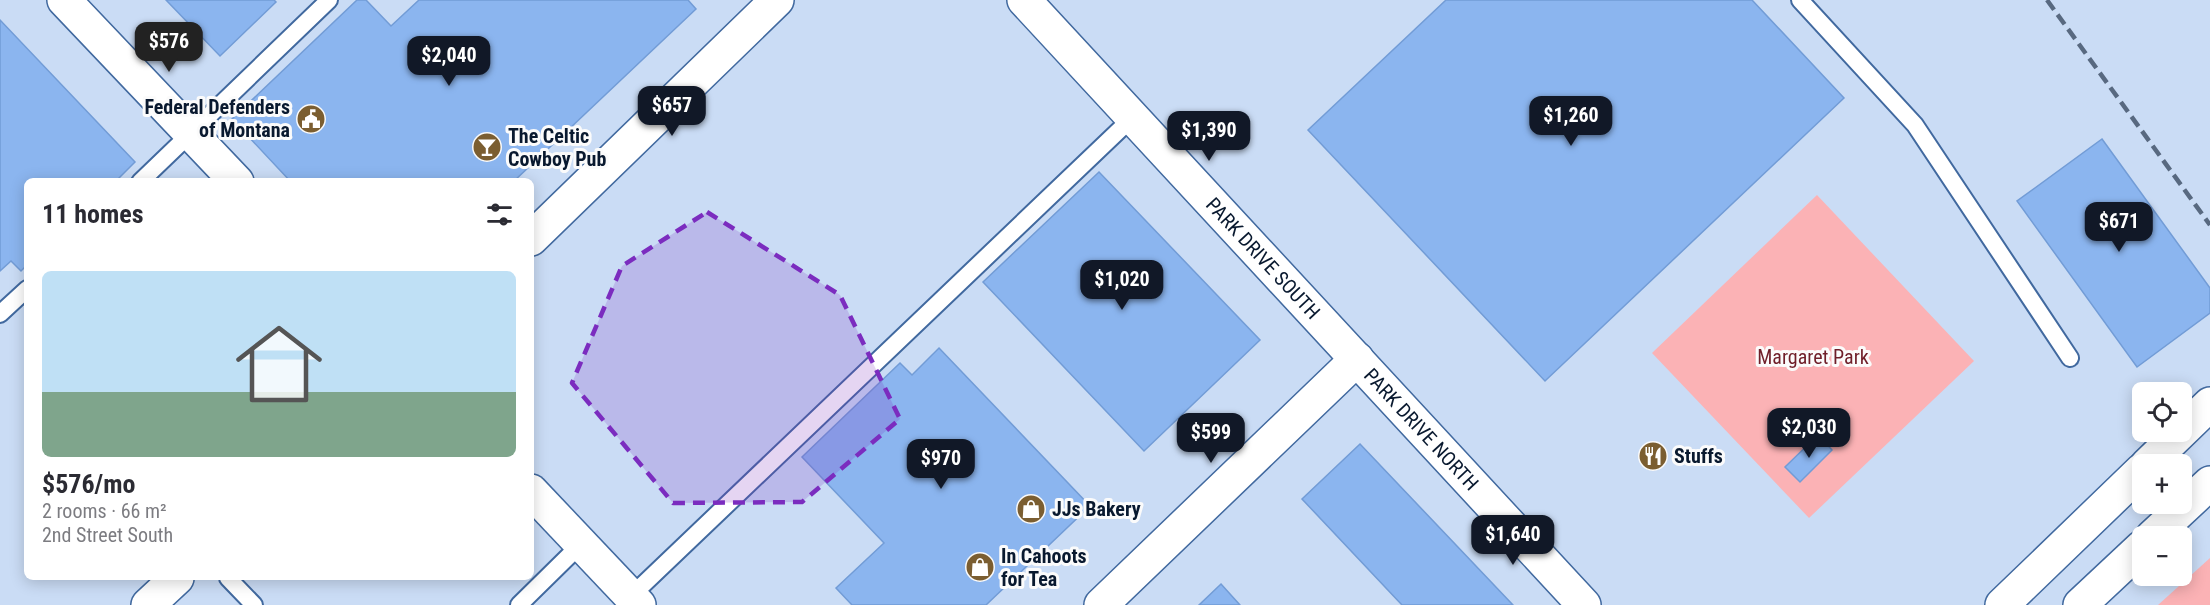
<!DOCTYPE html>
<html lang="en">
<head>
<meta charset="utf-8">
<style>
	body { margin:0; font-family:"Roboto Condensed",sans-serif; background:#f2f2f3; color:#2b2b33; height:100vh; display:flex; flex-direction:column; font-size:22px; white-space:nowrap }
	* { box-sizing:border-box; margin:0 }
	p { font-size:20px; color:#7c7c81 }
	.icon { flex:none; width:33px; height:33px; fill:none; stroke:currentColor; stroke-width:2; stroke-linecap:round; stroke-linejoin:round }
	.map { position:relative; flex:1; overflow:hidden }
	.side { position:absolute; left:24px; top:178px; width:510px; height:402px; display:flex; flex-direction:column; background:#fff; border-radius:9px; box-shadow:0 3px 15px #0003 }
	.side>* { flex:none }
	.tools { position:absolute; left:2132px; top:382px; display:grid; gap:12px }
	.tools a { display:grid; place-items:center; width:60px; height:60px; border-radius:9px; background:#fff; box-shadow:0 3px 15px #0003; font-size:30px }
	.price { position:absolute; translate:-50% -51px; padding:0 14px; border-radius:12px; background:#111827; color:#fff; font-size:20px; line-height:39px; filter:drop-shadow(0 2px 3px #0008) }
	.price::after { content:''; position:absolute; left:50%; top:36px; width:18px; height:14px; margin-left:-9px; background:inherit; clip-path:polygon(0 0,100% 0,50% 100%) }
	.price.active { background:#222; color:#fff }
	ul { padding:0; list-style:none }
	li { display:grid; align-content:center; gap:12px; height:318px; padding:0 18px }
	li+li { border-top:2px solid #e1e1e2 }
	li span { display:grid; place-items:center; height:186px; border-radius:9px; color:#555 }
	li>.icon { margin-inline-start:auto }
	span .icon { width:108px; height:108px; fill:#fffc; stroke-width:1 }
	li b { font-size:26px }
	h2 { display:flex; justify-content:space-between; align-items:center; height:72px; padding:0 18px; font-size:26px }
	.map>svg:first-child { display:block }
	.green { fill:#fbb2b5 }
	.building { fill:#8bb5ef; stroke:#729cd6; stroke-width:1.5 }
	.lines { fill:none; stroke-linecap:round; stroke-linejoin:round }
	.lane-casing { stroke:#41699f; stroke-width:20 }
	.street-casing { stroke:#41699f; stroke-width:36 }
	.secondary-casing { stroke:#41699f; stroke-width:36 }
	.primary-casing { stroke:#41699f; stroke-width:36 }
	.lane { stroke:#fff; stroke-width:16 }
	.street { stroke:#fff; stroke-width:33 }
	.secondary { stroke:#fff; stroke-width:33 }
	.primary { stroke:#fff; stroke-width:33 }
	.rail { stroke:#586980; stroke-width:4.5; stroke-dasharray:12 6; stroke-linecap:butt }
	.marked { fill:#7b2cbf; fill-opacity:0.2; stroke:#7b2cbf; stroke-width:4.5; stroke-dasharray:12 8; stroke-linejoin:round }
	.labels { text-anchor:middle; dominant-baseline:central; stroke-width:6; stroke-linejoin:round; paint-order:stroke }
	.poi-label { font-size:20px; font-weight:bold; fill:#09192f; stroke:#fbfbfb; text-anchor:start }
	.street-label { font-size:20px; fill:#09192f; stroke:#fbfbfb }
	.park-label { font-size:20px; fill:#6f1e29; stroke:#fbfbfb }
</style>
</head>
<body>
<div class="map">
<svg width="2210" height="605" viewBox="0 0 2210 605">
	<rect width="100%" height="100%" fill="#cadcf5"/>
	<g class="green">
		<path d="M1817,195L1974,361L1809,518L1652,353Z"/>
		<path d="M2210,558V605H2158Z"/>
	</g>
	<g class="building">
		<path d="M166,0H274L276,2L220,56Z"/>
		<path d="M357,0H366L391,26L419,0H688L696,9L513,182H291L232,119Z"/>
		<path d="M1446,0H1752L1844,98L1545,381L1308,130Z"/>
		<path d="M0,20L135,162L115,182H27V265L21,271L11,261L0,271Z"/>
		<path d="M2102,139L2210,288V313L2137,367L2017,201Z"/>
		<path d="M1099,172L1260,340L1144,451L983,282Z"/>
		<path d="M939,348L1090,506L986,605H852L836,588L884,543L802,457L900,363L912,375Z"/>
		<path d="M1818,435L1832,450L1800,482L1785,467Z"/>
		<path d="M1360,444L1513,605H1402L1302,499Z"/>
		<path d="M1221,584L1240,605H1199Z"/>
	</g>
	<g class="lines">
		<g class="lane-casing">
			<g id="lane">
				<path d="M1800,0L1915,125L2070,358"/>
				<path d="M140,182L329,0"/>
				<path d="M0,314L27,289"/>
				<path d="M228,578L254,605"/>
				<path d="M628,599L1133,117"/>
				<path d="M519,605L581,544"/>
			</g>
		</g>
		<g class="street-casing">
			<g id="street">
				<path d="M531,239L777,0"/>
				<path d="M148,605L177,578"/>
			</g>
		</g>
		<g class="secondary-casing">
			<g id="secondary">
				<path d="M64,0L237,182"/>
				<path id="s1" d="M1024,0L1584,605"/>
				<path d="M531,491L639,605"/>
				<path d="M1101,605L1357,359"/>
			</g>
		</g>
		<g class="primary-casing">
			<g id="primary">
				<path d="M2147,465L2210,404"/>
				<path d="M2152,537L2210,483"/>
				<path d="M2002,605L2142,470"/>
				<path d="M2080,605L2142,547"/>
			</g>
		</g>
		<use href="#lane" class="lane"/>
		<use href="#street" class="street"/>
		<use href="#secondary" class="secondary"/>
		<use href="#primary" class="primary"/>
		<path class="rail" d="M2047,0L2210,225"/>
	</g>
	<path class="marked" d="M707,212L840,295L900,419L802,502L673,503L572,383L622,266Z"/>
	<defs>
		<g id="civic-disc" transform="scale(1.5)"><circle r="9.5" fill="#7b5e31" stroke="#fbfbfb"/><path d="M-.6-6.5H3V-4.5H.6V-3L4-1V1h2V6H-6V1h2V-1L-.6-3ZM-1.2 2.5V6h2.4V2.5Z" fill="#fff"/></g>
		<g id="bar-disc" transform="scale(1.5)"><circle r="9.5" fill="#7b5e31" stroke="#fbfbfb"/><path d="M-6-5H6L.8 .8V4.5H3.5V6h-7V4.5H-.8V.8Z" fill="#fff"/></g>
		<g id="restaurant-disc" transform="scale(1.5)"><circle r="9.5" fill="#7b5e31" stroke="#fbfbfb"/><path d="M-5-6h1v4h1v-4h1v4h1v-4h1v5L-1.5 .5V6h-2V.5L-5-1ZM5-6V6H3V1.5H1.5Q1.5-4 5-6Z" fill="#fff"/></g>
		<g id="shop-disc" transform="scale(1.5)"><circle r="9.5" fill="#7b5e31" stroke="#fbfbfb"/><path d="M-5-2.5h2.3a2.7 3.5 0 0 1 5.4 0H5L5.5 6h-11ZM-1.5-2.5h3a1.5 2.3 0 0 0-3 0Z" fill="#fff"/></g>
	</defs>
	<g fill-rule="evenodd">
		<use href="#civic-disc" x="311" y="119"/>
		<use href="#bar-disc" x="487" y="147"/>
		<use href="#restaurant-disc" x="1653" y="456"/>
		<use href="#shop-disc" x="1031" y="509"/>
		<use href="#shop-disc" x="980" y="567"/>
	</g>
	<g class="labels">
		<g class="poi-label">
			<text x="290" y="107" text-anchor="end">Federal Defenders<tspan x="290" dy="23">of Montana</tspan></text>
			<text x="508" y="136">The Celtic<tspan x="508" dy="23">Cowboy Pub</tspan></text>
			<text x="1674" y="456">Stuffs</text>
			<text x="1052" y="509">JJs Bakery</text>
			<text x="1001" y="556">In Cahoots<tspan x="1001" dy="23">for Tea</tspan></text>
		</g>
		<g class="street-label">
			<text stroke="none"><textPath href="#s1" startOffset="352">PARK DRIVE SOUTH</textPath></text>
			<text stroke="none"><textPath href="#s1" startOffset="585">PARK DRIVE NORTH</textPath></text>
		</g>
		<g class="park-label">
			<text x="1813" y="357">Margaret Park</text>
		</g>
	</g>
</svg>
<div class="tools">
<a><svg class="icon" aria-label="locate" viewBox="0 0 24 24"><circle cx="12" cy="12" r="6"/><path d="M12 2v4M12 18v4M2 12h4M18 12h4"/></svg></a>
<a>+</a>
<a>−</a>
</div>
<b class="price active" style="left:169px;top:73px">$576</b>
<b class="price" style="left:449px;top:87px">$2,040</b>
<b class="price" style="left:672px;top:137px">$657</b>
<b class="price" style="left:1571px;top:147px">$1,260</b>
<b class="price" style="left:1209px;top:162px">$1,390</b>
<b class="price" style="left:2119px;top:253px">$671</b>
<b class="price" style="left:1122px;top:311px">$1,020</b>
<b class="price" style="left:1809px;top:459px">$2,030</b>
<b class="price" style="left:1211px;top:464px">$599</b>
<b class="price" style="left:941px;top:490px">$970</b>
<b class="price" style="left:1513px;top:566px">$1,640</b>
<section class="side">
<h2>11 homes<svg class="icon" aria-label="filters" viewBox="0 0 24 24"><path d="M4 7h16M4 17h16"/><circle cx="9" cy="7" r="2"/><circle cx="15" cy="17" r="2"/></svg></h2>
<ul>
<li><span style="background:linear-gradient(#bfe0f5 65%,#7fa58c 0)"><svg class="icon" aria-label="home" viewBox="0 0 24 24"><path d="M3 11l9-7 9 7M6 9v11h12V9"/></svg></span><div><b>$576/mo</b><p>2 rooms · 66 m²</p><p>2nd Street South</p></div></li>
</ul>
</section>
</div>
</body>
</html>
